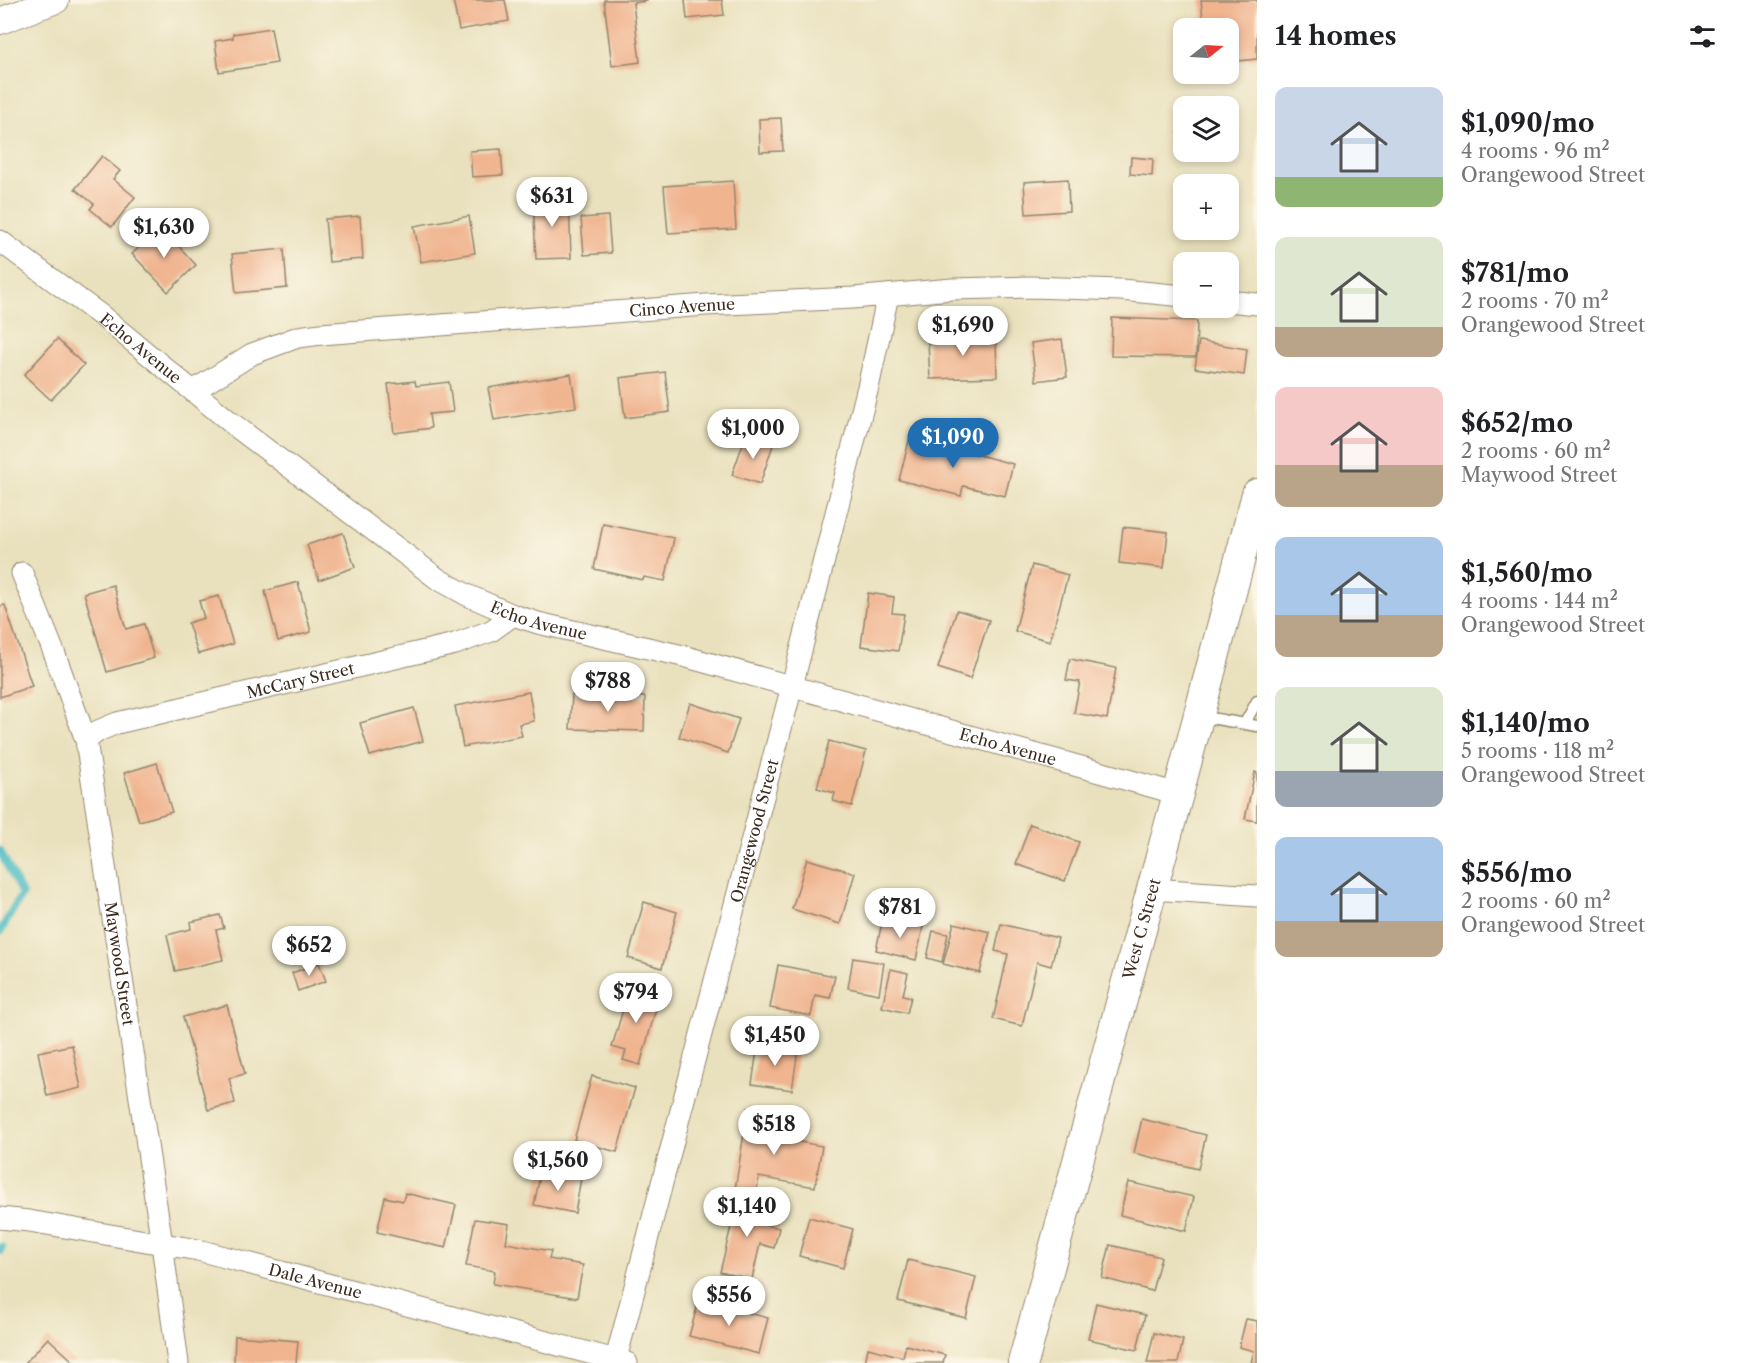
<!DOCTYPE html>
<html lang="en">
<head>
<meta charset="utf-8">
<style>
	body { margin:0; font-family:"Libre Caslon Text",serif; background:#f2f2f2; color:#202124; height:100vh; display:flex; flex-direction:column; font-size:22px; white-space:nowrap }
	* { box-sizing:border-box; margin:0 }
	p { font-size:20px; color:#757577 }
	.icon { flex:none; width:33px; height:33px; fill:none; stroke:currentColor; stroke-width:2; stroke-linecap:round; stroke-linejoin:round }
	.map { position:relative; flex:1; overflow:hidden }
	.sheet { display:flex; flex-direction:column; background:#fff; width:480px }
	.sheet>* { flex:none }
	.needle { width:39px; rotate:72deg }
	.controls { position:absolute; left:1173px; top:18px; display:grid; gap:12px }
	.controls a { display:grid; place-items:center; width:66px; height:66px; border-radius:12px; background:#fff; box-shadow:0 3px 9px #0003; font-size:30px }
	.price { position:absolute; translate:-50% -51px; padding:0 14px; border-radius:21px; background:#fff; color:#222; font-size:20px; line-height:39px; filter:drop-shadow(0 2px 3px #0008) }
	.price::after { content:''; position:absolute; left:50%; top:36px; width:18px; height:14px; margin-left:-9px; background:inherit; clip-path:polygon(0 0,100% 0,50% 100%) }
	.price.on { background:#1f6fb2; color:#fff }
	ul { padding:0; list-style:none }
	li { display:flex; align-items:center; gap:18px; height:150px; padding:0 18px }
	li span { display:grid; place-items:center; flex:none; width:168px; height:120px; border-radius:12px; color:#555 }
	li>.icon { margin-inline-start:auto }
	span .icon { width:72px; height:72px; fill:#fffc; stroke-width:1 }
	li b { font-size:26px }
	h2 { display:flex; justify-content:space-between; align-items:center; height:72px; padding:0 18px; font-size:26px }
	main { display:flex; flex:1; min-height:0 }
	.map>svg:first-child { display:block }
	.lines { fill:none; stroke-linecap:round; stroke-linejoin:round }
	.stream { stroke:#4fbdc5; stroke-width:8 }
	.building { fill:#f0b48f }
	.service-casing { stroke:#92866e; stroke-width:13 }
	.minor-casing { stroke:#92866e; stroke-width:23 }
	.tertiary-casing { stroke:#92866e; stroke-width:28 }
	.secondary-casing { stroke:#92866e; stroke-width:32 }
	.service { stroke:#fff; stroke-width:10 }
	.minor { stroke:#fff; stroke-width:21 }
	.tertiary { stroke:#fff; stroke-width:26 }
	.secondary { stroke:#fff; stroke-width:30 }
	.labels { text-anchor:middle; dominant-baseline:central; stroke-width:6; stroke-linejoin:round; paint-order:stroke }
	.street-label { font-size:16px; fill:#3b2a1e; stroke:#fcf5e5 }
</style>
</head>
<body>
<main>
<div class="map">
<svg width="1257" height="1363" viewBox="0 0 1257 1363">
	<rect width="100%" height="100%" fill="#fcf5e5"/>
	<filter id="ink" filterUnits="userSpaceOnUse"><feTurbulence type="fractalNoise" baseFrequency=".0167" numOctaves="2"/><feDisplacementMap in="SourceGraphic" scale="12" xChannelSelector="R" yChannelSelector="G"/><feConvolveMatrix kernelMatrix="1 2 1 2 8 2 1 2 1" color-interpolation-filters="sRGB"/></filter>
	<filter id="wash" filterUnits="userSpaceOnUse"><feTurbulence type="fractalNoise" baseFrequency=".008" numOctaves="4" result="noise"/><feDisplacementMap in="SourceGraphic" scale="24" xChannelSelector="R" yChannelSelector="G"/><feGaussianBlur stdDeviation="1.35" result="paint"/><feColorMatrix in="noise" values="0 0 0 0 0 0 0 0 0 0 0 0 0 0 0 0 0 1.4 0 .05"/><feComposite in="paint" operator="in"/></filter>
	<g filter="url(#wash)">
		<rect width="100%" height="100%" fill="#e9e1bd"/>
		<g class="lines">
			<g class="stream">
				<path d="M0,851L22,894L0,932"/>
				<path d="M0,1251L2,1247"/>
			</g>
		</g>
		<g id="blocks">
			<g class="building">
				<path d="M453,0H505L509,21L459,30Z"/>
				<path d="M604,0H647V1L633,3L640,62L612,66Z"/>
				<path d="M685,0H722L724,15L687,19Z"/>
				<path d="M1201,0H1257V59L1228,62V28H1204Z"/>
				<path d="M271,28L277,63L219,72L215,41L233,38V34Z"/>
				<path d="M1228,110L1237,111L1232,152H1228Z"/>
				<path d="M1180,114H1184V147L1177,146Z"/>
				<path d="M781,118L783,151L760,152L759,119Z"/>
				<path d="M501,149L503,175L472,177L470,151Z"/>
				<path d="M102,156L120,171L113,179L135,197L112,227L90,209L94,204L75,189Z"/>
				<path d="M1131,157L1153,159L1152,176L1130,174Z"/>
				<path d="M1068,179L1069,211L1026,214L1024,182Z"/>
				<path d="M733,181L736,229L668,233L664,186Z"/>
				<path d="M569,198L571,258L536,259L533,199Z"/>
				<path d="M360,216L363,259L329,262L325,219Z"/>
				<path d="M469,216L475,253L421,262L414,226Z"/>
				<path d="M608,216L611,253L584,255L581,218Z"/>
				<path d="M161,227L196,265L168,292L132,254Z"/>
				<path d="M284,249L287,288L236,293L232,254Z"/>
				<path d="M1112,318L1197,321L1196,357L1111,356Z"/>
				<path d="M976,332V340H996L997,377L930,379L928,342H948V333Z"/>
				<path d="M57,339L84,365L51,400L24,375Z"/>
				<path d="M1062,339L1067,377L1036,381L1031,343Z"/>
				<path d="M1199,341L1247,349L1244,375L1195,368Z"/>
				<path d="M665,372L670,412L625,418L620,378Z"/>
				<path d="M571,374L576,407L494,420L488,388Z"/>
				<path d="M415,381L416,386L449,382L453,412L429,414L431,428L394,433L388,384Z"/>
				<path d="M746,435L773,445L760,484L732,475Z"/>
				<path d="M910,437L1013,464L1005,496L963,486L961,496L899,480Z"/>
				<path d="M603,524L674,538L665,581L644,577L643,580L594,569Z"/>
				<path d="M1123,527L1168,532L1164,568L1119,563Z"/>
				<path d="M343,533L355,567L319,580L307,545Z"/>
				<path d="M1032,565L1068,575L1050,641L1015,631Z"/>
				<path d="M298,582L311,632L278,641L265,591Z"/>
				<path d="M113,585L126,629L144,624L154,658L107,672L84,593Z"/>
				<path d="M868,593L894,597L892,613L904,614L898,651L861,646Z"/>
				<path d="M219,596L233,644L198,654L188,623L204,618L199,601Z"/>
				<path d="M5,605L32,686L0,697V606Z"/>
				<path d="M957,610L989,620L970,679L938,668Z"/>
				<path d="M1070,659L1116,668L1107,719L1074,713L1080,682L1066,680Z"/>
				<path d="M529,692L534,721L519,724L522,736L463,747L455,706Z"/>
				<path d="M572,694L645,697L644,731L570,729Z"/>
				<path d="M690,703L739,719L728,753L679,737Z"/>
				<path d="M414,708L423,741L370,756L360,723Z"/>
				<path d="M829,741L866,751L852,806L833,801L835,793L817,788Z"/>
				<path d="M157,763L172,812L139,821L124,773Z"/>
				<path d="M1255,772L1257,773V821L1245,819Z"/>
				<path d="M1030,824L1079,842L1065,881L1016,864Z"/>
				<path d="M807,859L855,873L840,924L792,909Z"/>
				<path d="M644,902L677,912L662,968L628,958Z"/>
				<path d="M220,915L224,928L216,930L223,960L175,971L167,935L191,929L190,922Z"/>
				<path d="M883,918L923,927L916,960L876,950Z"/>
				<path d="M954,923L990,932L980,973L943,964Z"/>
				<path d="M1001,924L1058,938L1051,966L1037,962L1022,1026L993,1019L1008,954L995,951Z"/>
				<path d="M933,931L948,934L942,962L927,958Z"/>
				<path d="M853,958L884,963L879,994L848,988Z"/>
				<path d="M319,963L326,981L298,991L292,973Z"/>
				<path d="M778,965L835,976L830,998L815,995L811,1016L770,1008Z"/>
				<path d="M891,969L908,973L903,995L911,997L907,1013L882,1007Z"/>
				<path d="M630,986L660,995L640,1065L623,1060L626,1051L612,1047Z"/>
				<path d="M227,1005L245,1074L229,1078L235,1103L208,1110L183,1017Z"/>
				<path d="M758,1044L798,1050L792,1090L752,1084Z"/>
				<path d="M72,1045L81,1088L47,1096L38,1052Z"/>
				<path d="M592,1076L635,1088L617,1152L574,1140Z"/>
				<path d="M748,1108L775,1113L771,1137L822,1146L815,1187L759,1177L756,1194L735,1190Z"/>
				<path d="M1142,1119L1206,1135L1198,1169L1134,1153Z"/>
				<path d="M541,1171L581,1178L575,1213L534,1205Z"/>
				<path d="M1128,1182L1194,1197L1186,1231L1120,1215Z"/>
				<path d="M405,1193L456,1205L446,1248L377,1232L385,1197L403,1201Z"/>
				<path d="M738,1198L770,1206L765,1225L779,1228L774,1248L760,1244L752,1279L720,1272Z"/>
				<path d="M809,1217L853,1229L843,1268L799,1256Z"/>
				<path d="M475,1219L509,1224L506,1243L551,1251L549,1259L583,1265L577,1298L493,1284L495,1271L466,1266Z"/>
				<path d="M1110,1245L1161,1257L1152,1291L1102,1278Z"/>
				<path d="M908,1260L976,1277L966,1318L898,1301Z"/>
				<path d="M699,1300L768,1318L759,1354L689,1336Z"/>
				<path d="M1096,1303L1145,1315L1137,1350L1088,1339Z"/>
				<path d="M1246,1319L1257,1321V1363H1251L1254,1351L1239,1347Z"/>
				<path d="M1154,1333L1183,1340L1178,1363H1147Z"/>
				<path d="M235,1336L298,1341L296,1363H234Z"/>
				<path d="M48,1338L75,1363H25Z"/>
				<path d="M906,1345L945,1355L943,1363H865L868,1348L903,1357Z"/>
			</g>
		</g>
	</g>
	<g filter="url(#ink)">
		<use href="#blocks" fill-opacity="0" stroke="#92866e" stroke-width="1.5"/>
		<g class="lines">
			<g class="service-casing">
				<g id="service">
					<path d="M1199,716L1257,726"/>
					<path d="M1245,723L1257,701"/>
				</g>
			</g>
			<g class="minor-casing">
				<g id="minor">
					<path id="s1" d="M0,241L103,317L234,425L438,579L467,595L513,615L538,623L683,656L1178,794"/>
					<path d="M1228,301L1257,304"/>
					<path id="s2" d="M193,391L252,354L298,337L321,334L706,305L853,298L952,289L1031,287L1121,290L1184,296"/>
					<path id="s3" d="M22,573L55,655L86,740L162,1244L178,1363"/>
					<path id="s4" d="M86,740L98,731L117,723L455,644L491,631L513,615"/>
					<path d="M1152,889L1257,896"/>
					<path id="s5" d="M0,1218L29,1221L198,1250L627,1363"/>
					<path id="s6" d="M615,1363L792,686L869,383L888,295"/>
				</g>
			</g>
			<g class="tertiary-casing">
				<path id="tertiary" d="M0,21L56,0"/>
			</g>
			<g class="secondary-casing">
				<g id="secondary">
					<path id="s7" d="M1023,1363L1178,794L1257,494"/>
				</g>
			</g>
			<use href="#service" class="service"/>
			<use href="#minor" class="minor"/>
			<use href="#tertiary" class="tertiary"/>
			<use href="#secondary" class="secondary"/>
		</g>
	</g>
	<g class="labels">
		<g class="street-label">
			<text stroke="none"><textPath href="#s2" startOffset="504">Cinco Avenue</textPath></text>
			<text stroke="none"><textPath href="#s1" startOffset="177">Echo Avenue</textPath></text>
			<text stroke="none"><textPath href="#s1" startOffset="663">Echo Avenue</textPath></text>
			<text stroke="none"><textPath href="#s4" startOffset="224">McCary Street</textPath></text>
			<text stroke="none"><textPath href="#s1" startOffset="1149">Echo Avenue</textPath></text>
			<text stroke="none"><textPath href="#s6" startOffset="550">Orangewood Street</textPath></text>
			<text stroke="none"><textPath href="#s7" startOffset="450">West C Street</textPath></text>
			<text stroke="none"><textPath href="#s3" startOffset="405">Maywood Street</textPath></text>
			<text stroke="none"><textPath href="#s5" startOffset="322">Dale Avenue</textPath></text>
		</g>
	</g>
</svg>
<div class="controls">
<a><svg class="needle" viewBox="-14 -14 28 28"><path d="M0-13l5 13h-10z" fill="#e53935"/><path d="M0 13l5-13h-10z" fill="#757577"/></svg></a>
<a><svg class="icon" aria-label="layers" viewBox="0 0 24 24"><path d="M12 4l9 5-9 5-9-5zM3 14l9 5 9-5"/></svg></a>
<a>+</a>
<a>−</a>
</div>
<b class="price" style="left:552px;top:228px">$631</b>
<b class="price" style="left:164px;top:259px">$1,630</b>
<b class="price" style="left:963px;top:357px">$1,690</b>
<b class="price" style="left:753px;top:460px">$1,000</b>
<b class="price on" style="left:953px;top:469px">$1,090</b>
<b class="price" style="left:608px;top:713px">$788</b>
<b class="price" style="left:900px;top:939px">$781</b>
<b class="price" style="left:309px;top:977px">$652</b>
<b class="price" style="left:636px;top:1024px">$794</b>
<b class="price" style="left:775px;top:1067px">$1,450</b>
<b class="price" style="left:774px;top:1156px">$518</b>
<b class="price" style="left:558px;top:1192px">$1,560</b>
<b class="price" style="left:747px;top:1238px">$1,140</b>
<b class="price" style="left:729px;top:1327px">$556</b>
</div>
<section class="sheet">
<h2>14 homes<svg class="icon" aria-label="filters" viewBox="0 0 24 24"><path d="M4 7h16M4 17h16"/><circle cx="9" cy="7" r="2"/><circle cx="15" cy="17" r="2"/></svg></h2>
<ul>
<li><span style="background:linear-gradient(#c9d6e8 75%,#8fb573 0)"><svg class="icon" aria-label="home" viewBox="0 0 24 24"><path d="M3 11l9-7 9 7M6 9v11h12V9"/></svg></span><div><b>$1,090/mo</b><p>4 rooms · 96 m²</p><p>Orangewood Street</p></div></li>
<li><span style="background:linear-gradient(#dfe7d0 75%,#b9a48a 0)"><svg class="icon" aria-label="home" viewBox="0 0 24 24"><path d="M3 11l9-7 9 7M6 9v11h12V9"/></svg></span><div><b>$781/mo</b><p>2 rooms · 70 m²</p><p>Orangewood Street</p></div></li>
<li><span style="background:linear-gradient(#f6c9c9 65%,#b9a48a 0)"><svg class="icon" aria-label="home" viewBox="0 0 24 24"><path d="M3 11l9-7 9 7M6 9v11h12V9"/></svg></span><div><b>$652/mo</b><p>2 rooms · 60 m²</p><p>Maywood Street</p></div></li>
<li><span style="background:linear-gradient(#a9c7e8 65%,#b9a48a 0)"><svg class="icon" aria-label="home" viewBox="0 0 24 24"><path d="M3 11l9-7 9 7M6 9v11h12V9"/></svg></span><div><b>$1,560/mo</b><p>4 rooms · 144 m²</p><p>Orangewood Street</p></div></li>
<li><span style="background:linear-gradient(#dfe7d0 70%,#9aa5b1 0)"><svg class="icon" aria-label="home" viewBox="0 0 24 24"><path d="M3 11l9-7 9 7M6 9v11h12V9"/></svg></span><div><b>$1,140/mo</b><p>5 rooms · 118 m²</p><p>Orangewood Street</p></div></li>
<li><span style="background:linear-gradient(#a9c7e8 70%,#b9a48a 0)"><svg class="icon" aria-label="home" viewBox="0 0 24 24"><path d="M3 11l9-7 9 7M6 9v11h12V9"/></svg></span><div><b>$556/mo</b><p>2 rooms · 60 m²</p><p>Orangewood Street</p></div></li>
</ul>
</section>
</main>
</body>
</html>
